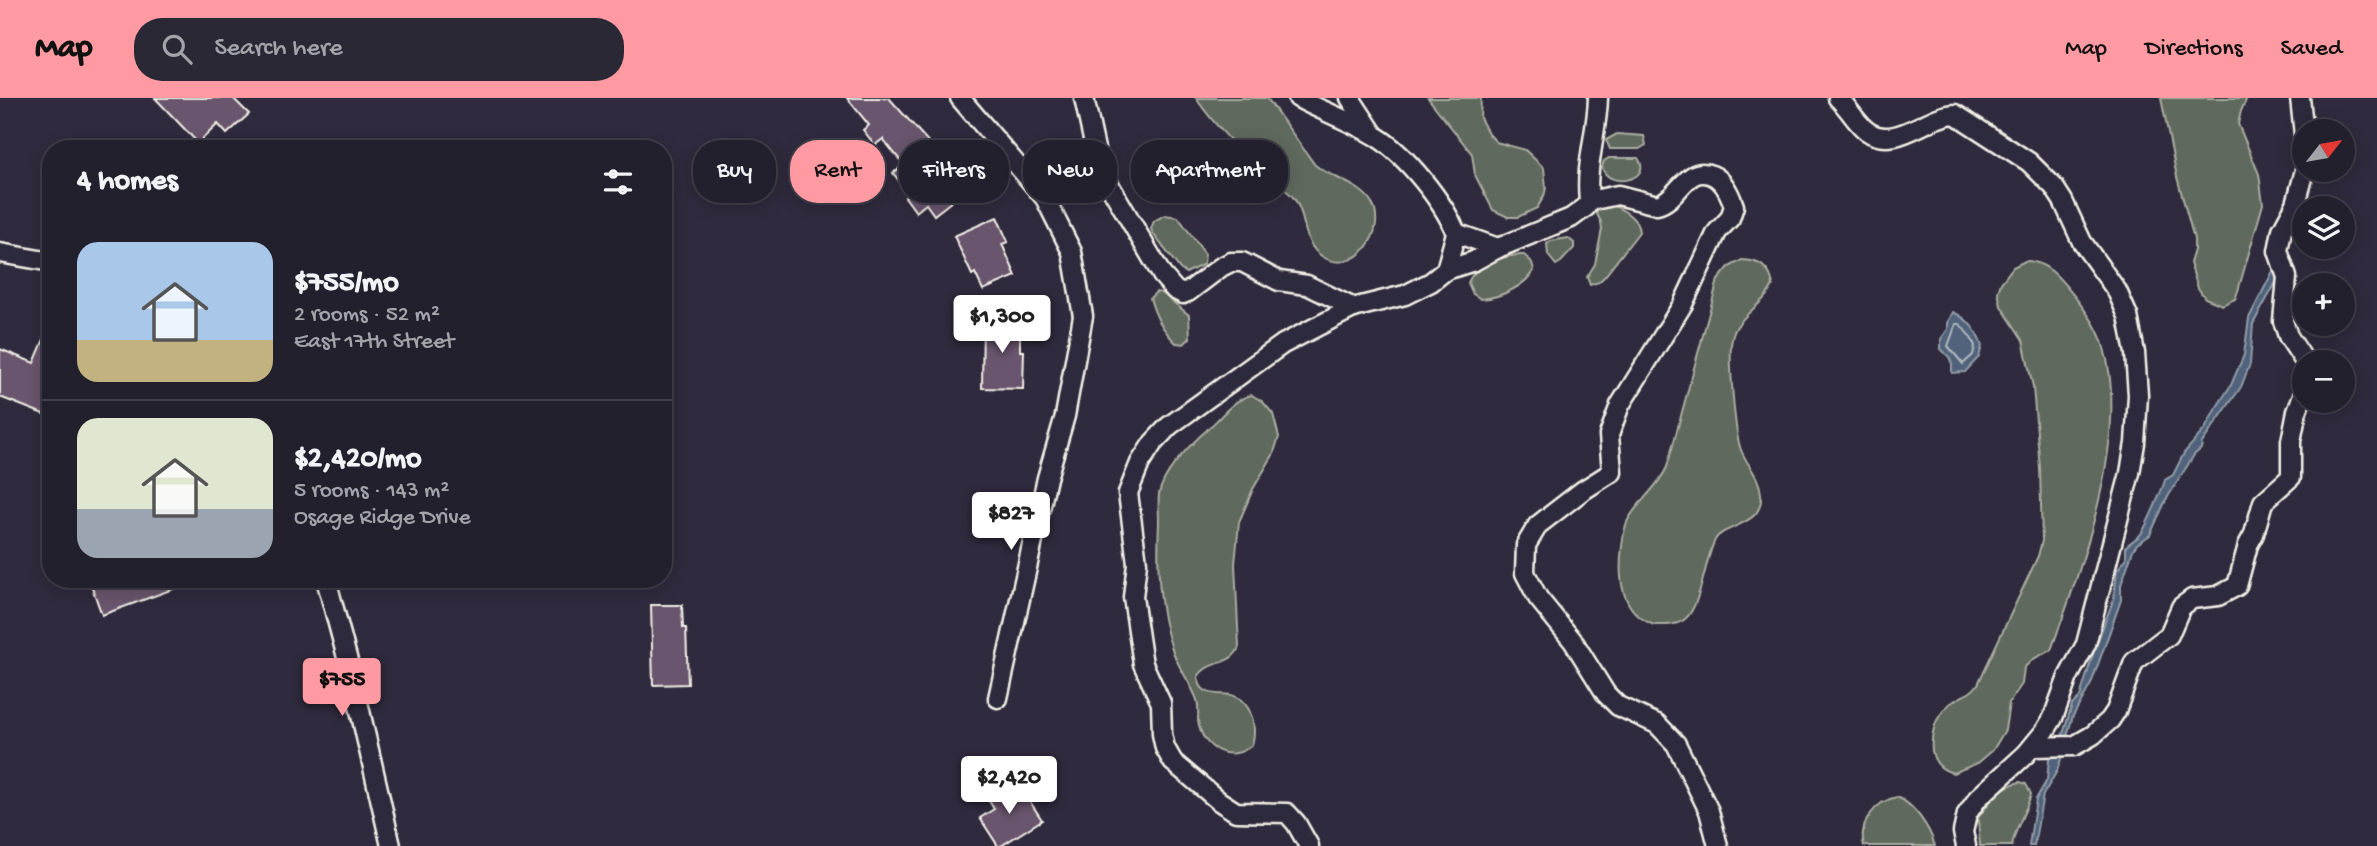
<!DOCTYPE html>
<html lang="en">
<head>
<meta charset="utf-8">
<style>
	body { margin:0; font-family:"Gochi Hand",sans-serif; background:#2b2836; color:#f1f3f6; height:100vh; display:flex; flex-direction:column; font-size:26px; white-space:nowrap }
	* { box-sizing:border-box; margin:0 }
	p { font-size:23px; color:#a3a3aa }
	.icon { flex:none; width:38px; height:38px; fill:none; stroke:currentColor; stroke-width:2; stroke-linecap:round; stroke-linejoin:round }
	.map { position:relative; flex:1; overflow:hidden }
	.drawer { position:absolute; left:42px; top:42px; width:630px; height:448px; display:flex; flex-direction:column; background:#23202e; border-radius:28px; box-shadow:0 4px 18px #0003,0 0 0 2px #403e4a }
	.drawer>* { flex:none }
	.guide { position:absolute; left:693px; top:42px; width:665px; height:63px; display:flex; gap:14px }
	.needle { width:46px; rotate:59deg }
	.buttons { position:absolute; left:2292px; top:21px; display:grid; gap:14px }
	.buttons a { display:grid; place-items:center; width:63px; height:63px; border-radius:50%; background:#23202e; box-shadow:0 4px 18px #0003,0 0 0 2px #403e4a; font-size:35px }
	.price { position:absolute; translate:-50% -60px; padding:0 16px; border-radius:7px; background:#fff; color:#222; font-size:23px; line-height:46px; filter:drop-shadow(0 2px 4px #0008) }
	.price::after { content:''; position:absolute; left:50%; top:42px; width:21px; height:16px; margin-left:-10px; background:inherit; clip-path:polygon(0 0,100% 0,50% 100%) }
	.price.selected { background:#ff9aa2; color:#111 }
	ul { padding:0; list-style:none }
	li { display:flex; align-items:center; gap:21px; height:175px; padding:0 35px }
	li+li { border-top:2px solid #403e4a }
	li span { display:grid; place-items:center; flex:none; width:196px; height:140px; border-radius:21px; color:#555 }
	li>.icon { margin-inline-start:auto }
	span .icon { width:84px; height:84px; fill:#fffc; stroke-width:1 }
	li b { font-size:30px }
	h2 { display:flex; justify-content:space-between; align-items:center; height:84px; padding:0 35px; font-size:30px }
	.pill { padding:0 24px; border-radius:28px; background:#23202e; box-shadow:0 4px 18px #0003,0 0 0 2px #403e4a; font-size:24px; line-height:63px }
	.pill.selected { background:#ff9aa2; color:#111 }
	header { display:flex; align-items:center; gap:42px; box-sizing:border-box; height:98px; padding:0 35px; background:#ff9aa2; color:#111 }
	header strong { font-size:33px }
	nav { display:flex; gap:38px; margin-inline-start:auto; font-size:24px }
	.search { width:490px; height:63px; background:#2b2836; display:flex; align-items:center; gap:18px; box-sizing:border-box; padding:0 24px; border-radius:28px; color:#a3a3aa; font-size:26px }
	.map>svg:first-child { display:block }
	.green { fill:#60695d; stroke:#aaada2; stroke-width:2 }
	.water { fill:#51647c; stroke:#929ca7; stroke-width:2 }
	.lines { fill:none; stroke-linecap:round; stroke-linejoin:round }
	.shore { stroke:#b3b9bd; stroke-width:2 }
	.building { fill:#69556d; stroke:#f4f1e8; stroke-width:2 }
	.minor-casing { stroke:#f4f1e8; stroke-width:23 }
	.minor { stroke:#2f2a3d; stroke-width:18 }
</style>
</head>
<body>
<header>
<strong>Map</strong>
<div class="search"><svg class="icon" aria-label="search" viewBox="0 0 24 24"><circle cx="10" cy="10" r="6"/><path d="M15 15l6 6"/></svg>Search here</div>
<nav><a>Map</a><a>Directions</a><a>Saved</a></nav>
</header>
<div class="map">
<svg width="2377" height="748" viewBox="0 0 2377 748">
	<rect width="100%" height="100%" fill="#2f2a3d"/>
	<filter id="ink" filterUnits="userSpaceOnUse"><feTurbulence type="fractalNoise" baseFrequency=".0143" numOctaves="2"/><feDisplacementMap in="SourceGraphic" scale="14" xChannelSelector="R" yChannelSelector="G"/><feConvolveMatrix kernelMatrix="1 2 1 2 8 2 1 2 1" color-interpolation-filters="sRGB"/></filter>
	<g filter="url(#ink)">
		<g class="green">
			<path d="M1196,0H1267L1315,67C1331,80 1361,86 1372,105C1388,134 1355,178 1323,159C1300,145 1308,117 1293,99C1286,91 1276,86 1268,79C1243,55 1215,29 1196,0Z"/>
			<path d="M1428,0H1481L1480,20L1488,35L1496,44L1525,52L1544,70L1546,90L1544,98L1537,110L1518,119H1508L1493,112L1475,77L1472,56Z"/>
			<path d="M2161,0H2247L2241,13L2238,26L2259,76L2263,106L2238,193L2235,201L2222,207L2205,200L2198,190L2190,165L2194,152V141L2177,79Z"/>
			<path d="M1617,36L1644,38L1646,47L1639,51H1610L1606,42Z"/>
			<path d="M1609,60H1638C1654,81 1608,93 1602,69L1604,63Z"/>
			<path d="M1608,105C1621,111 1638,118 1639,134L1605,178L1599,184L1590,187L1587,179L1595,166L1602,131L1601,124L1595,112L1598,108Z"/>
			<path d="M1165,117L1178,119L1205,156L1204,166L1186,175L1180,171L1154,137L1151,131L1154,123Z"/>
			<path d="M1568,140L1574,145V150L1561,164L1556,167L1548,157L1547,146L1551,143Z"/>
			<path d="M1524,157L1531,163L1534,171C1527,188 1499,200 1481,201L1473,196L1468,185C1474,167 1506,156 1524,157Z"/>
			<path d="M1742,162C1760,162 1770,170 1773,187C1764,208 1736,218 1732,241C1728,257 1735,337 1741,352C1747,367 1760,379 1761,396C1764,429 1725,425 1715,442C1705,461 1701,508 1685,521C1677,528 1664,527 1654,527C1620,514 1618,479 1622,448C1623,440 1624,429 1628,422C1639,402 1658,390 1667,369L1718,182L1729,169Z"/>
			<path d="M2025,163C2047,162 2062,183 2075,199C2087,215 2099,230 2104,250C2130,338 2082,468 2051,552L2033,561L2024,570L2022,586L2009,605L2005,632L1993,652L1978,665L1953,675C1942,672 1934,665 1932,653C1930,632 1938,612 1957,601C1966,596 1972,595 1978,586L2038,458L2042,443L2040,370L2033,289L2023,242L2001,208L1998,194L2001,185L2013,169Z"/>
			<path d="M1156,194L1162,195L1189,217L1190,240L1184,246L1176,245C1162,231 1155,218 1150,200Z"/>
			<path d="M1252,297L1263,304L1273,316L1279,339L1273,357L1253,391L1239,424L1235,466L1239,549C1232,569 1208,561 1198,579C1199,584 1200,590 1206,593C1214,598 1225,595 1234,598C1253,606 1257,630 1252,647C1230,666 1202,651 1198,623C1198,616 1199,609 1197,602C1191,585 1179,571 1173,554C1158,512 1157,467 1159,423C1159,414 1158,404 1159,396C1164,372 1193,344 1210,329C1223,317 1234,301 1252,297Z"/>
			<path d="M2020,684L2026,686L2031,696C2026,715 2015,729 2012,748H1980L1978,720C1989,704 2000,688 2020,684Z"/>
			<path d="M1897,699C1914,706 1930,730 1935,748H1864C1858,726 1875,703 1897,699Z"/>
		</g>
		<g class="water">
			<path d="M2275,169L2280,177L2253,226L2250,266L2241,289L2202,345L2201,351L2194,357L2166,402L2150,437L2137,446L2133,452L2121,487V502L2091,586L2073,618L2065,644H2057L2063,636L2072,607L2080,599L2094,553L2114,500L2117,472L2126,461V448C2131,444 2136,441 2140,437C2145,432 2163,390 2165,382L2173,377L2184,355L2205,331L2215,312L2231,287L2244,257L2249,220Z"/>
			<path d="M1953,214C1969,221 1976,232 1982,248L1979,259L1965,274L1952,275V266L1949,259L1941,251V241L1948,231V224Z"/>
			<path d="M2063,655L2057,673L2043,697L2034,748H2029L2036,701L2047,682L2049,661L2052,657Z"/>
		</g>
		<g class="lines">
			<path class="shore" d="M1956,226H1960L1971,240L1975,248L1973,257L1963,266L1948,248Z"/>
		</g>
		<g class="building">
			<path d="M155,0H233L249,16L227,36L218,26L198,45Z"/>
			<path d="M847,0H889L931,47L933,45L947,63L942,67L957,88L950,92L956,100L934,117L926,106L916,114L905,99L909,96L893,75L904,67L883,41L875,47L863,32L869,27Z"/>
			<path d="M997,119L1008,144L1002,146L1016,178L983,192L975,175L972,177L954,138Z"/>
			<path d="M983,222H1020V253H1024L1023,291L982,290Z"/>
			<path d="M51,225V319L0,299V251L34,265Z"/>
			<path d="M89,481H195V483L102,517Z"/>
			<path d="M651,507H682L683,530H686L688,586L653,587Z"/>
			<path d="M1000,689L1007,700L1021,690L1042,722L1001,748H998L980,720L994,711L986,698Z"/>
		</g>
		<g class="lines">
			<g class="minor-casing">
				<g id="minor">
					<path d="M960,0L1045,100L1072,154L1083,218L1065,318L1047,380L998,600"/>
					<path d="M1084,0L1099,69L1162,177L1175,192L1183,196L1188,194L1221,169L1231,164H1242L1279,183L1307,187L1354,210"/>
					<path d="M1298,0C1323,14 1352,23 1377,39C1406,57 1444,104 1456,135L1446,172"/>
					<path d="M1350,0L1373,35"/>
					<path d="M1838,0C1849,10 1856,25 1867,33C1895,53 1927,17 1955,16L2029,64L2054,89L2063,103L2082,144L2117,193L2128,218L2135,255L2138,297L2135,345L2130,375L2086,546L2068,579L2053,620L2045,633L2026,656L1978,700L1967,716L1963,734L1966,748"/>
					<path d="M2300,0L2305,46"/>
					<path d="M1589,103L1618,97L1657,107C1679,102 1686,66 1712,77C1724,82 1730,96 1734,108L1730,120L1717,134L1683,206L1620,307L1609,337L1612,374L1582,393L1538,427L1526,447L1525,475L1538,500L1573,543L1606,596L1618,608L1657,626L1676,646L1709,713L1718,748"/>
					<path d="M1456,135L1498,150"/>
					<path d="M0,155L51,164"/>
					<path d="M2305,264L2288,238L2283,223L2287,179L2278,153L2282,132L2296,106L2305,72"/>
					<path d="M326,481L352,578L391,748"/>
					<path d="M2033,649L2074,648L2093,637L2110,622L2116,613L2134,564L2169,537L2181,509L2192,501L2218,498L2237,488L2248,447L2254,436L2263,404L2291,379V343L2297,313L2305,292"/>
					<path d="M1309,748L1296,725L1287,715L1236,714L1219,703L1173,664L1165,650L1162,636L1161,605L1143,566L1133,499L1137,465L1128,395L1140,365L1153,345L1169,328L1283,246L1353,210L1405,197L1431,184L1446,172L1474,163L1498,150L1571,120L1586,109L1589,103C1585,67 1597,36 1598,0"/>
				</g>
			</g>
			<use href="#minor" class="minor"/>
		</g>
	</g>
</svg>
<div class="buttons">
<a><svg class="needle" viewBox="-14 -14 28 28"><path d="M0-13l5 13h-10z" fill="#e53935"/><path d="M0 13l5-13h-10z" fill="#a3a3aa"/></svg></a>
<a><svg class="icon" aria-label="layers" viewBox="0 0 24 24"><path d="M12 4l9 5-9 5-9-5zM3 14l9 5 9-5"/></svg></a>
<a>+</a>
<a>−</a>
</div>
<b class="price" style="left:1002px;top:257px">$1,300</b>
<b class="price" style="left:1011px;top:454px">$827</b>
<b class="price selected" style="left:342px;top:620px">$755</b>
<b class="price" style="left:1009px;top:718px">$2,420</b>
<div class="guide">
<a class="pill">Buy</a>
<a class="pill selected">Rent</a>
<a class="pill">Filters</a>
<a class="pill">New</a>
<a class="pill">Apartment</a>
</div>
<section class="drawer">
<h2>4 homes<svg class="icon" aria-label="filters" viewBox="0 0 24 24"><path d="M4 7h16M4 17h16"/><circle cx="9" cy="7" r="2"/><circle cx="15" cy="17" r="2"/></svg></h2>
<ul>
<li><span style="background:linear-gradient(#a9c7e8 70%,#c2b280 0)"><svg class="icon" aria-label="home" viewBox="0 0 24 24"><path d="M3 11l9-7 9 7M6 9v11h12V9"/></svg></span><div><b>$755/mo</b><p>2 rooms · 52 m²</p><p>East 17th Street</p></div></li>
<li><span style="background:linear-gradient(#dfe7d0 65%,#9aa5b1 0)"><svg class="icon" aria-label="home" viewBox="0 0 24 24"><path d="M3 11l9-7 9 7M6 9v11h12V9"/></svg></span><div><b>$2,420/mo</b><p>5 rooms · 143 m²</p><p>Osage Ridge Drive</p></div></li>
</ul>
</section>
</div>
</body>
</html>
